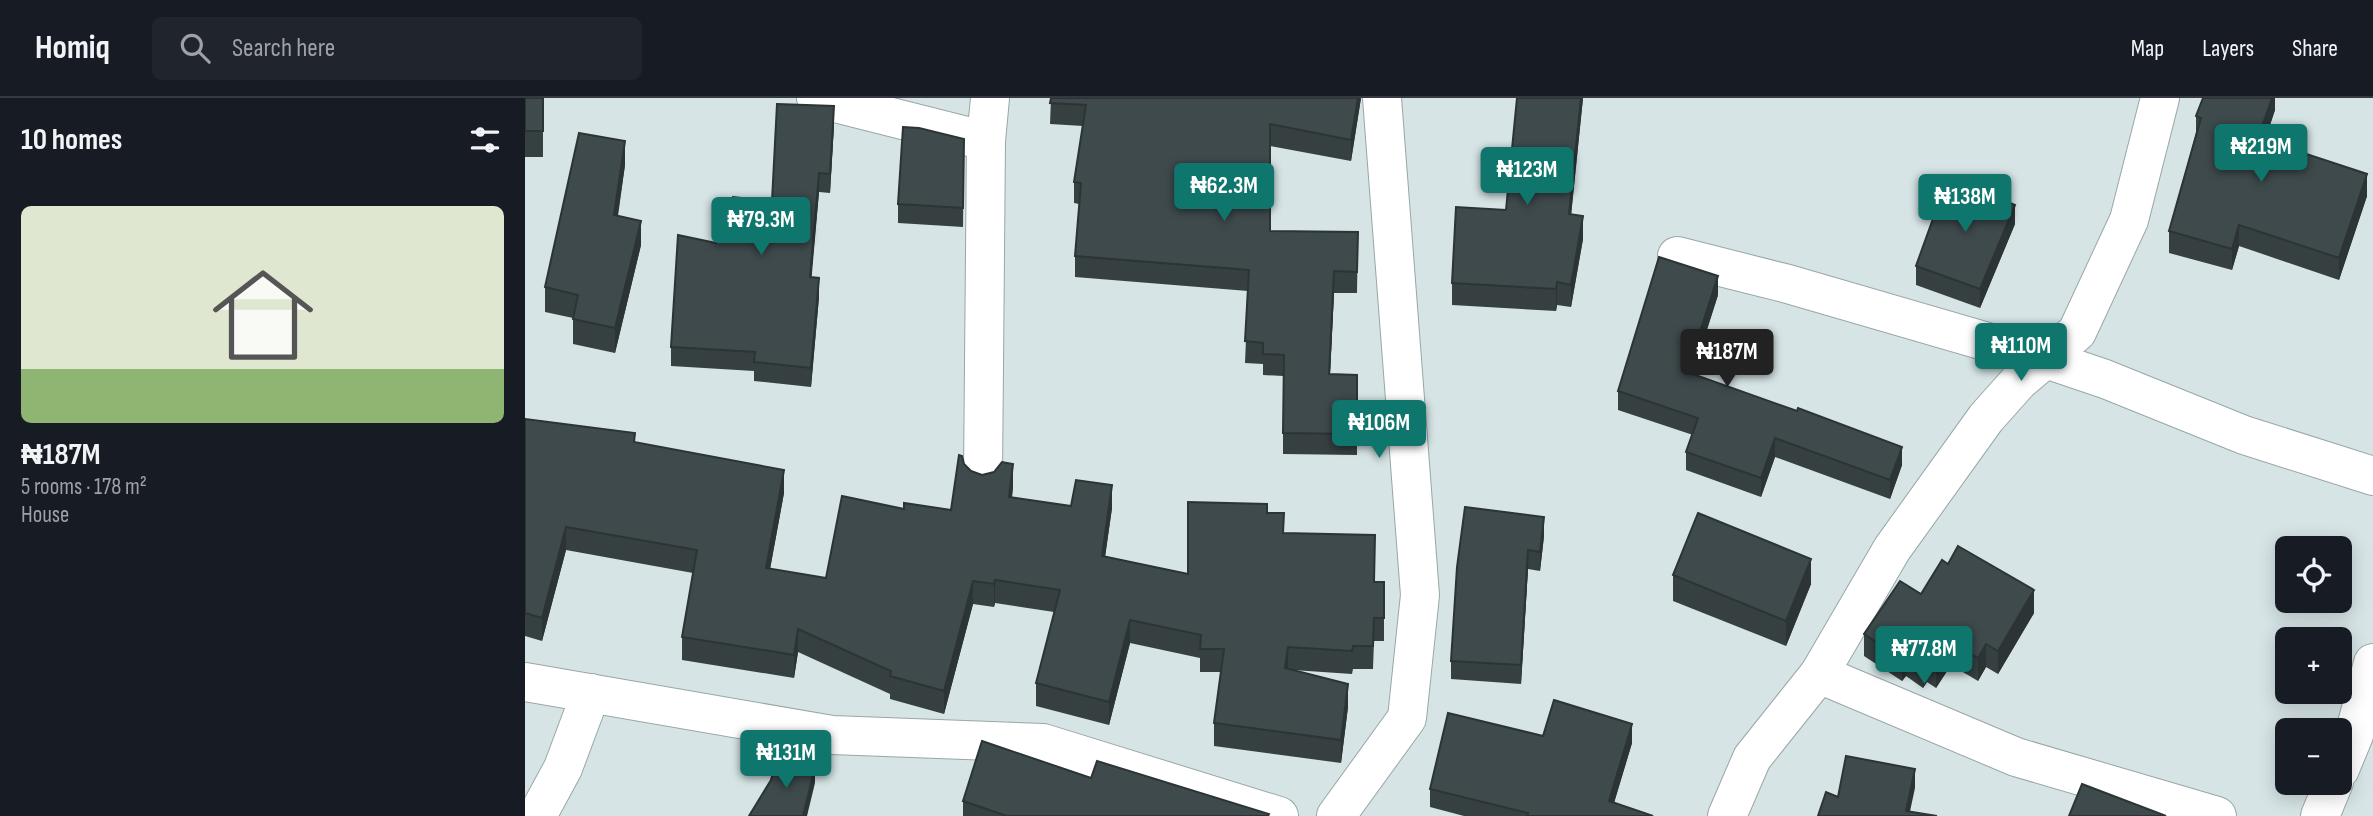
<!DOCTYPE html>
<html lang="en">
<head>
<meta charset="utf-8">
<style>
	body { margin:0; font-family:"Sofia Sans Condensed",sans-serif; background:#20242c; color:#f1f3f6; height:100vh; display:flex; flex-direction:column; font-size:26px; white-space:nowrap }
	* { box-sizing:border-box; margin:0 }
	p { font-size:23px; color:#9ea1a6 }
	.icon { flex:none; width:38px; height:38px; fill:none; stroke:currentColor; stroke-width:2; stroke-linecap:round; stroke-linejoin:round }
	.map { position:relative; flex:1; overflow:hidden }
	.panel { display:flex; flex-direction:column; background:#171b24; width:525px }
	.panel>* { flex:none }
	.controls { position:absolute; left:1750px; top:438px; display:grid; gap:14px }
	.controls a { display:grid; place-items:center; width:77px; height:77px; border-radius:10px; background:#171b24; box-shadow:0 4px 18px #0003; font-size:35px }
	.price { position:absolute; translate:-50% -60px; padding:0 16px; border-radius:7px; background:#0f766e; color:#fff; font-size:23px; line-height:46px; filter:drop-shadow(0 2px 4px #0008) }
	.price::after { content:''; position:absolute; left:50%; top:42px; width:21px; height:16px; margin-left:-10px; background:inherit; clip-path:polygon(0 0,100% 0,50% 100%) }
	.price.active { background:#222; color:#fff }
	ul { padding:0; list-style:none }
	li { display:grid; align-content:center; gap:14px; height:371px; padding:0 21px }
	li+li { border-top:2px solid #363941 }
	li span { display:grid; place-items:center; height:217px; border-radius:10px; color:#555 }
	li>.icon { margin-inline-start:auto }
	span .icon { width:126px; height:126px; fill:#fffc; stroke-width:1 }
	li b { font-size:30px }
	h2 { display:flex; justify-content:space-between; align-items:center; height:84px; padding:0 21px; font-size:30px }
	header { display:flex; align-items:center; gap:42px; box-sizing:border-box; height:98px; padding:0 35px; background:#171b24; border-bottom:2px solid #363941 }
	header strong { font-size:33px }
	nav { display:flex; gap:38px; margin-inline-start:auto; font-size:24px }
	.search { width:490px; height:63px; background:#20242c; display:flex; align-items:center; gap:18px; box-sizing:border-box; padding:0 24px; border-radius:10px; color:#9ea1a6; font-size:26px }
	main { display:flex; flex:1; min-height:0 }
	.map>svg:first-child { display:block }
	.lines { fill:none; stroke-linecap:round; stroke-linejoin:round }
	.street-casing { stroke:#99a6a7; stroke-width:40 }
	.street { stroke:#fff; stroke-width:38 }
	.wall { fill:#364041 }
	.shaded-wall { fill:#2c3435 }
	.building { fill:#3f4a4c; stroke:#2c3435; stroke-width:2 }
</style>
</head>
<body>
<header>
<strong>Homiq</strong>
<div class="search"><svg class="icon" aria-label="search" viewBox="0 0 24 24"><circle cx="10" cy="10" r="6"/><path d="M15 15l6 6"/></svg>Search here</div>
<nav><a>Map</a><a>Layers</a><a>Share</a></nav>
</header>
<main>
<section class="panel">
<h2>10 homes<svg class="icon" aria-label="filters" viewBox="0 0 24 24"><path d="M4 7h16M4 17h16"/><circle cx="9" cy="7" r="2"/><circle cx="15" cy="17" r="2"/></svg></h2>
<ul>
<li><span style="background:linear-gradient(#dfe7d0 75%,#8fb573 0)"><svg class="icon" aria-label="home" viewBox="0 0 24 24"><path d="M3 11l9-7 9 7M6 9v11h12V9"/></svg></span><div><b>₦187M</b><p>5 rooms · 178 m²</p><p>House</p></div></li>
</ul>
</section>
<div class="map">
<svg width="1848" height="718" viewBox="0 0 1848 718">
	<rect width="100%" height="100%" fill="#d6e4e5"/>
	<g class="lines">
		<g class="street-casing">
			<g id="street">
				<path d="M291,0L461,43"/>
				<path d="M1152,158L1263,186L1521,261L1580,281L1719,337L1848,378"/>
				<path d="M458,378L461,43L465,0"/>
				<path d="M1294,576L1367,451L1461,320L1494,283L1552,234L1604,122L1635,0"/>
				<path d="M0,584L307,637L518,645L754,718"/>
				<path d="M1815,671L1829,637L1848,565"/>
				<path d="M12,718L38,670L66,595"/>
				<path d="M811,718L882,620L895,497L857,0"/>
				<path d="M1202,718L1227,660L1294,576L1491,659L1692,718"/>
				<path d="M1795,718L1809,684"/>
			</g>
		</g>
		<use href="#street" class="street"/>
	</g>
	<g class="wall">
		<rect x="0" y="0" width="18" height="59"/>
		<path d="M526,0H836L826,63L745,48V133L833,134L832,195H809L805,276L832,277V357L758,356V278L738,277V266L720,265L723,193L550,179V158L554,106L549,105V84L558,28L525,26Z"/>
		<path d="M992,0H1058L1046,116L1058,141L1046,209L1032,207L1031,213L927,207V185L981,112Z"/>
		<path d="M1750,0V12L1740,42L1842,98L1814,182L1714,148L1707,172L1644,155V133L1671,35V18Z"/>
		<path d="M309,27L305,95L294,94L286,180L294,199L286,289L229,283V273L146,268V249L191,145L205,130L247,103Z"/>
		<path d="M439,41L438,129L373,125V106Z"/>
		<path d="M100,67L93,118L116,147L90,255L48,246V220L20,214V189Z"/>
		<path d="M1490,126L1455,210L1391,187V168Z"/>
		<path d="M1193,197L1168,276L1377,367L1365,401L1250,359L1236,399L1161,372V354L1168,337L1093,312V293Z"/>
		<path d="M0,321L110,345L259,395L245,471L301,480L379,411L426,412L439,366L446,373L488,389L487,400L546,408L587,410L580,458L663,476L742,415L759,435L849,484H859V543H849L848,571H828L827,576L768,572L823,609L816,665L689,648V625L696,574H675V560L605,545L584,627L511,608V585L529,514L470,505L469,509L448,506L419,616L365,601V596L273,554L269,580L157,562V539L168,475L41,452L17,543L0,538Z"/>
		<path d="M1019,438L1015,473L1003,471L996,586L926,581V563L932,469Z"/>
		<path d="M1148,477L1286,486L1261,548L1148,503Z"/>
		<path d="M1396,496L1509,515L1473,576L1461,569L1453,583L1426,567L1411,590L1402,584L1398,590L1381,578L1377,583L1339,558V536Z"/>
		<path d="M1018,638L1107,645L1089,705L1128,718H939L905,709V691Z"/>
		<path d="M566,680L744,718H438V703Z"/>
	</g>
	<g class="shaded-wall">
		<path d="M833,0H836L826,63V42Z"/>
		<path d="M1056,0H1058L1044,138V116Z"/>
		<path d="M1747,0H1750V12L1733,62V40Z"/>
		<path d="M309,8V27L305,95V76Z"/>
		<path d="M100,43V67L89,141V117Z"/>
		<path d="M294,75V94L285,198V179Z"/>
		<path d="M1842,76V98L1814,182V160Z"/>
		<path d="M1490,107V126L1455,210V191Z"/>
		<path d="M1058,118V141L1046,209V187Z"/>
		<path d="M116,123V147L90,255V230Z"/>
		<path d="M1714,127V148L1707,172V151Z"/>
		<path d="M809,173V195L804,298V276Z"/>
		<path d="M1193,178V197L1162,293V274Z"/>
		<path d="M294,180V199L286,289V270Z"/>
		<path d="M1032,184V207L1031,213V191Z"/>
		<path d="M1250,340V359L1236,399V380Z"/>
		<path d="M1377,349V367L1365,401V382Z"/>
		<path d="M488,366V389L484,422V399Z"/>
		<path d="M259,372V395L241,493V470Z"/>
		<path d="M587,387V410L577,481V458Z"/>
		<path d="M1019,419V438L1015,473V454Z"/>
		<path d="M41,429V452L17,543V520Z"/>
		<path d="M1003,452V471L996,586V567Z"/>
		<path d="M1286,461V486L1261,548V523Z"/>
		<path d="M470,482V505L469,509V486Z"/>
		<path d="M448,483V506L419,616V593Z"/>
		<path d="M1509,492V515L1473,576V553Z"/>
		<path d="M605,522V545L584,627V604Z"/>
		<path d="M273,531V554L269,580V557Z"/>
		<path d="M1426,545V567L1411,590V567Z"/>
		<path d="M1461,546V569L1453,583V560Z"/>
		<path d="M763,549V572L760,570Z"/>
		<path d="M1381,555V578L1377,583V561Z"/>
		<path d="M1402,561V584L1398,590V567Z"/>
		<path d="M823,586V609L816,665V642Z"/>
		<path d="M1107,626V645L1085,718L1084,703Z"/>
		<path d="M290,669V685L282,718H278Z"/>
		<path d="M1390,671V690L1384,718L1381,713Z"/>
	</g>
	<g class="building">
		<rect x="0" y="0" width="18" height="33"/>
		<path d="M526,0H833L826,42L745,26V133L833,134L832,174L809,173L804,276L832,277V336L758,335L759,257L738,256V245L720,243L724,172L550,158L556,85L549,84L561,7L525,5Z"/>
		<path d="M992,0H1056L1044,116L1058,118L1046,187L1032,184L1031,191L927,185L931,109L981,112Z"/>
		<path d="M1678,0H1747L1733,40L1842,76L1814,160L1714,127L1707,151L1644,133L1676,20L1671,18Z"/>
		<path d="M252,6L309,8L305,76L294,75L285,179L294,180L286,270L229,264L230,254L146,249L153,137L191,145L192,129L205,130L208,99L247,103Z"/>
		<path d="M378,29L394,30L439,41L438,110L373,106Z"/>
		<path d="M54,35L100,43L89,117L116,123L90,230L48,221L53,197L20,189Z"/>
		<path d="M1423,79L1490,107L1455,191L1391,168Z"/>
		<path d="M1134,159L1193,178L1162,274L1272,313L1273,310L1377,349L1365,382L1250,340L1236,380L1161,354L1173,320L1093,293Z"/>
		<path d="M0,321L110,335L109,344L259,372L241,470L301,480L317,398L379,411V405L426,412L434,357L437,358L439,366L446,373L457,377L469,374L477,364L488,366L484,399L546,408L551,382L587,387L577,458L663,476V404L742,406V415H759L758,435L850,437L849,484H859V520H849L848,548H828L827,553L763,549L760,570L823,586L816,642L689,625L699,551H675L676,537L605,522L584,604L511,585L535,492L470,482L469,486L448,483L419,593L365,578L366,573L273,531L269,557L157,539L172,452L41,429L17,520L0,515Z"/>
		<path d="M940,409L1019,419L1015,454L1003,452L996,567L926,563L932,469Z"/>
		<path d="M1173,415L1286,461L1261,523L1148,477Z"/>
		<path d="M1433,448L1509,492L1473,553L1461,546L1453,560L1426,545L1411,567L1402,561L1398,567L1381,555L1377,561L1339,536L1375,483L1396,496L1417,462L1423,466Z"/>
		<path d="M1029,602L1107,626L1084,703L1128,718H1002L1003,715L905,691L923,615L1018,638Z"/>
		<path d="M457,643L566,680L572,663L744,716L743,718H482L438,703Z"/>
		<path d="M1321,658L1390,671L1381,713L1412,718H1293L1301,694L1313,699Z"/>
		<path d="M252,659L290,669L278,718H224L246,682Z"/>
		<path d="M1557,686L1641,718H1544Z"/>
	</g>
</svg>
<div class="controls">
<a><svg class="icon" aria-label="locate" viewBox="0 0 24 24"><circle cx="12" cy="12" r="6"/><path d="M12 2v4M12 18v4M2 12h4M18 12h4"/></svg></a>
<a>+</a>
<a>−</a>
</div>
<b class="price" style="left:1736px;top:86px">₦219M</b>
<b class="price" style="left:1002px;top:109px">₦123M</b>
<b class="price" style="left:699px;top:125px">₦62.3M</b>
<b class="price" style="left:1440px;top:136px">₦138M</b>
<b class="price" style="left:236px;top:159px">₦79.3M</b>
<b class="price" style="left:1496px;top:285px">₦110M</b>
<b class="price active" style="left:1202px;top:291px">₦187M</b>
<b class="price" style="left:854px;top:362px">₦106M</b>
<b class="price" style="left:1399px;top:588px">₦77.8M</b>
<b class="price" style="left:261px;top:692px">₦131M</b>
</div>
</main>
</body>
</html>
